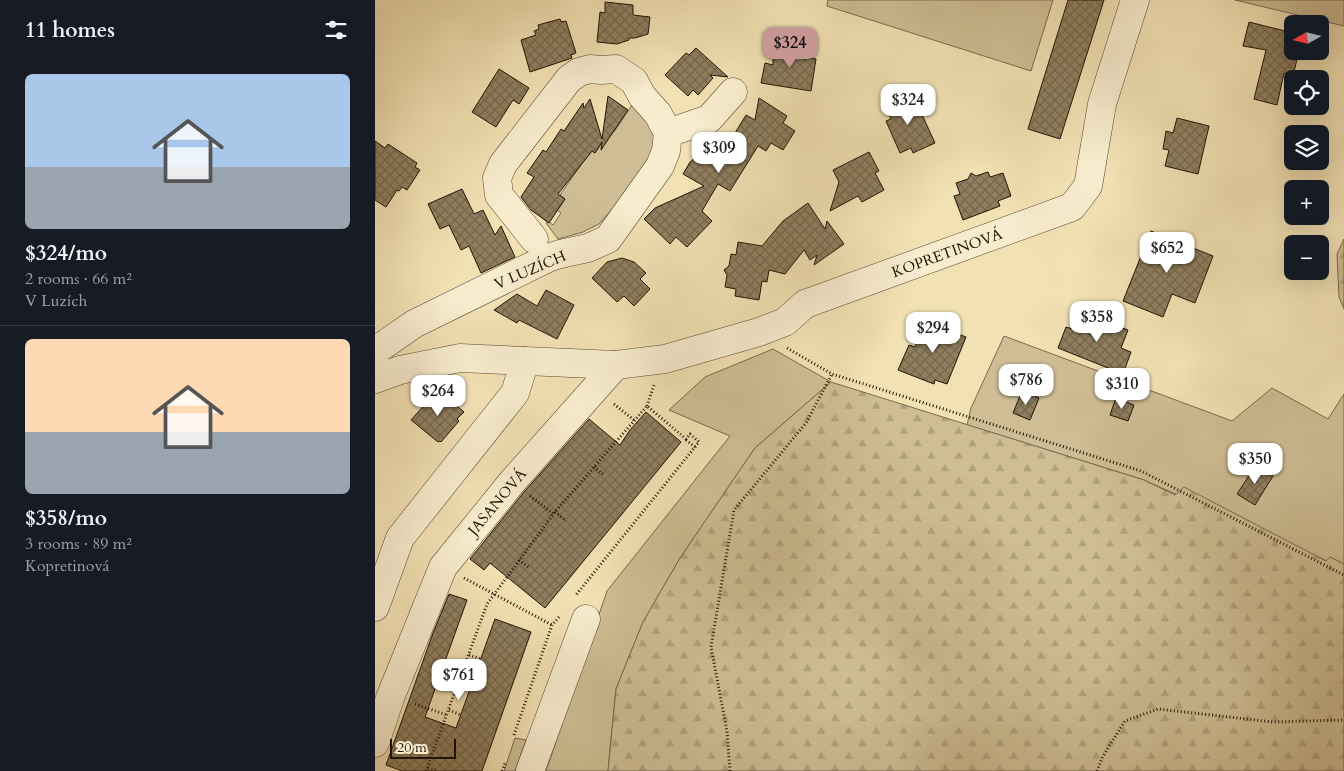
<!DOCTYPE html>
<html lang="en">
<head>
<meta charset="utf-8">
<style>
	body { margin:0; font-family:Cardo,serif; background:#242831; color:#f1f3f6; height:100vh; display:flex; flex-direction:column; font-size:19px; white-space:nowrap }
	* { box-sizing:border-box; margin:0 }
	p { font-size:16px; color:#9ea1a6 }
	.icon { flex:none; width:28px; height:28px; fill:none; stroke:currentColor; stroke-width:2; stroke-linecap:round; stroke-linejoin:round }
	.map { position:relative; flex:1; overflow:hidden }
	.side { display:flex; flex-direction:column; background:#171b24; width:375px }
	.side>* { flex:none }
	.needle { width:32px; rotate:262deg }
	.tools { position:absolute; left:909px; top:15px; display:grid; gap:10px }
	.tools a { display:grid; place-items:center; width:45px; height:45px; border-radius:8px; background:#171b24; box-shadow:0 5px 20px #0002; font-size:25px }
	.scale { position:absolute; left:15px; bottom:12px; width:66px; box-sizing:border-box; padding-left:5px; border:2px solid #231405; border-top:0; font-size:14px; line-height:18px; white-space:nowrap; color:#231405; -webkit-text-stroke:4px #f7ecce; paint-order:stroke }
	.price { position:absolute; translate:-50% -42px; padding:0 11px; border-radius:10px; background:#fff; color:#222; font-size:16px; line-height:32px; filter:drop-shadow(0 1px 2px #0008) }
	.price::after { content:''; position:absolute; left:50%; top:30px; width:15px; height:11px; margin-left:-8px; background:inherit; clip-path:polygon(0 0,100% 0,50% 100%) }
	.price.on { background:#c59692; color:#111 }
	ul { padding:0; list-style:none }
	li { display:grid; align-content:center; gap:10px; height:265px; padding:0 25px }
	li+li { border-top:1px solid #363941 }
	li span { display:grid; place-items:center; height:155px; border-radius:8px; color:#555 }
	li>.icon { margin-inline-start:auto }
	span .icon { width:90px; height:90px; fill:#fffc; stroke-width:1 }
	li b { font-size:21px }
	h2 { display:flex; justify-content:space-between; align-items:center; height:60px; padding:0 25px; font-size:21px }
	main { display:flex; flex:1; min-height:0 }
	.map>svg:first-child { display:block }
	.green { fill:#cfbe95; stroke:#79694d }
	.forest { fill:url(#forest-firs); stroke:#79694d }
	.building { fill:url(#building-cross-hatch); stroke:#231405 }
	.lines { fill:none; stroke-linecap:round; stroke-linejoin:round }
	.minor-casing { stroke:#574730; stroke-width:29 }
	.path { stroke:#231405; stroke-width:3; stroke-dasharray:1 2.5; stroke-linecap:butt }
	.minor { stroke:#f7ecce; stroke-width:28 }
	.labels { text-anchor:middle; dominant-baseline:central; stroke-width:4.5; stroke-linejoin:round; paint-order:stroke }
	.street-label { font-size:15px; fill:#231405; stroke:#f7ecce }
</style>
</head>
<body>
<main>
<section class="side">
<h2>11 homes<svg class="icon" aria-label="filters" viewBox="0 0 24 24"><path d="M4 7h16M4 17h16"/><circle cx="9" cy="7" r="2"/><circle cx="15" cy="17" r="2"/></svg></h2>
<ul>
<li><span style="background:linear-gradient(#a9c7e8 60%,#9aa5b1 0)"><svg class="icon" aria-label="home" viewBox="0 0 24 24"><path d="M3 11l9-7 9 7M6 9v11h12V9"/></svg></span><div><b>$324/mo</b><p>2 rooms · 66 m²</p><p>V Luzích</p></div></li>
<li><span style="background:linear-gradient(#ffd9b3 60%,#9aa5b1 0)"><svg class="icon" aria-label="home" viewBox="0 0 24 24"><path d="M3 11l9-7 9 7M6 9v11h12V9"/></svg></span><div><b>$358/mo</b><p>3 rooms · 89 m²</p><p>Kopretinová</p></div></li>
</ul>
</section>
<div class="map">
<svg width="969" height="771" viewBox="0 0 969 771">
	<defs>
		<pattern id="forest-firs" width="22" height="20" patternUnits="userSpaceOnUse" patternTransform="scale(1.25)"><rect width="22" height="20" fill="#cfbe95"/><path d="M5 1l3.5 6h-7zM16 11l3.5 6h-7z" fill="#b1a27f"/></pattern>
		<pattern id="building-cross-hatch" width="8" height="8" patternUnits="userSpaceOnUse" patternTransform="scale(1.25)"><rect width="8" height="8" fill="#8f7f5f"/><path d="M0 0l8 8M0 8l8-8" fill="none" stroke="#74674c"/></pattern>
	</defs>
	<rect width="100%" height="100%" fill="#f2e1b3"/>
	<filter id="stains"><feTurbulence type="fractalNoise" baseFrequency=".004" numOctaves="4"/><feColorMatrix values="0 0 0 0 .2 0 0 0 0 .09 0 0 0 0 .02 0 0 0 .5 -.17"/></filter>
	<radialGradient id="worn" r=".72"><stop offset=".6" stop-color="#630" stop-opacity="0"/><stop offset="1" stop-color="#630" stop-opacity=".3"/></radialGradient>
	<g class="green">
		<path d="M453,0H678L656,71L452,6Z"/>
		<path d="M860,0H969V26Z"/>
		<path d="M257,105L277,122L281,141L274,159L242,204L224,224L208,232L183,239L171,223L174,222L178,225L186,213L182,210L190,199L185,195L216,150L220,153L236,130L239,132Z"/>
		<path d="M629,336L857,421L897,388L953,419L969,394V564L955,557L952,561L769,480L592,425L596,408Z"/>
		<path d="M398,349L456,382L380,448L305,558L268,622L241,689L233,771H171L232,591L355,436L294,410L330,377Z"/>
		<path d="M140,738L151,740L140,771H129Z"/>
	</g>
	<g class="forest">
		<path d="M969,239V309L964,297L962,254Z"/>
		<path d="M456,382L769,480L800,495L809,487L951,561L955,557L969,564V771H233L241,689L268,622L305,558L380,448Z"/>
	</g>
	<g class="building">
		<path d="M693,0H729L685,139L653,129Z"/>
		<path d="M230,2L258,5V15L275,17L273,34L260,38H254V40L242,44L222,42L225,12L230,13Z"/>
		<path d="M185,19L186,22L191,21L201,53L196,55L197,58L155,72L146,40L161,35L159,31L164,29L163,25Z"/>
		<path d="M874,22L918,33V51H924L918,76L909,73L902,105L879,99L891,50L868,46Z"/>
		<path d="M413,46L428,49L427,56L441,59L436,91L386,83L390,63L398,65V50Z"/>
		<path d="M321,48L353,77L335,75L338,78L323,95L318,90L313,96L290,75L311,53L314,55Z"/>
		<path d="M124,69L154,88L144,104L138,100L121,127L97,112Z"/>
		<path d="M233,96L253,110L226,150L227,142L220,153L217,151L183,194L190,199L174,223L156,210L146,197L159,177L152,173L168,150L171,152L186,129L189,131L208,103L209,108L215,99L227,139Z"/>
		<path d="M533,96L539,109L543,106L560,143L538,153L536,148L525,153L511,121L516,119L510,107Z"/>
		<path d="M384,98L412,116L408,123L420,131L408,150L396,143L391,151L383,146L355,191L343,184L327,211L337,221L312,247L301,237L295,244L269,219L280,208L329,186L308,174L315,162L332,148L349,151L371,115L380,120Z"/>
		<path d="M802,118L834,126L823,174L790,166L794,150L788,149L791,131L798,133Z"/>
		<path d="M0,141L10,148L13,144L42,163L40,167L45,170L32,190L27,187L24,191L22,190L11,207L0,200Z"/>
		<path d="M494,152L504,171L500,173L509,190L487,202L483,196L455,211L464,182L458,170Z"/>
		<path d="M613,172L615,177L628,173L636,196L623,201L625,206L588,220L579,196L585,194L581,183L593,179L596,173L601,176Z"/>
		<path d="M87,189L99,214L108,210L120,235L126,226L140,257L106,273L94,246L86,250L74,225L65,229L53,204Z"/>
		<path d="M433,203L450,229L452,221L469,244L439,265L442,255L435,260L429,250L410,274L394,270L392,282L387,281L384,300L360,296L361,289L350,287L352,275L349,270L354,266L356,254L361,255L363,242L387,246L408,221Z"/>
		<path d="M776,231L838,256L820,303L797,294L788,317L748,301Z"/>
		<path d="M247,258L259,262L271,273L265,279L275,289L259,306L249,296L242,302L217,278L232,262Z"/>
		<path d="M171,290L199,305L182,339L144,320L142,323L119,310L142,294L162,306Z"/>
		<path d="M708,312L753,330L746,348L756,352L748,374L683,348L691,327L701,330Z"/>
		<path d="M550,321L591,337L572,384L560,380L559,384L523,370L534,345L540,347Z"/>
		<path d="M64,391L89,412L82,419L84,421L66,442L65,441L63,442L36,420L52,402L54,403Z"/>
		<path d="M647,391L664,398L655,420L638,413Z"/>
		<path d="M741,398L759,405L753,421L735,415Z"/>
		<path d="M271,412L306,442L170,608L115,563L109,570L95,559L149,492L214,419L245,445L255,430Z"/>
		<path d="M881,465L898,476L880,505L862,494Z"/>
		<path d="M74,594L92,600L50,717L81,728L120,619L156,632L107,771H27L11,765L58,633Z"/>
	</g>
	<g class="lines">
		<g class="minor-casing">
			<g id="minor">
				<path d="M293,133L334,119L358,92"/>
				<path d="M0,354L3,349L39,324L173,258L185,254L213,248L233,239L285,166L291,151L293,133L283,114L267,96L259,81L241,69L226,70L215,69L204,72L194,79L128,164L122,178L124,195L159,239"/>
				<path d="M0,379L25,370L85,358L241,365L290,359L384,332L410,322L430,304L697,207L713,186L727,104L760,0"/>
				<path d="M0,607L25,538L140,393L150,361"/>
				<path d="M0,743L15,698L68,567L137,482L241,365"/>
				<path d="M155,771L211,619"/>
			</g>
		</g>
		<g class="path">
			<path d="M412,348L457,374L766,471L969,575"/>
			<path d="M239,404L260,421"/>
			<path d="M272,406L279,385"/>
			<path d="M311,440L320,447"/>
			<path d="M219,467L229,475"/>
			<path d="M155,496L179,514"/>
			<path d="M180,512L191,521"/>
			<path d="M144,560L153,567"/>
			<path d="M89,578L177,625"/>
			<path d="M94,655L106,659"/>
			<path d="M40,704L72,715"/>
			<path d="M74,710L86,715"/>
			<path d="M139,735L177,625L185,616"/>
			<path d="M53,768L62,771"/>
			<path d="M51,771L112,604L180,512L272,406L311,439L315,434L324,442L201,595"/>
			<path d="M127,771L130,763"/>
			<path d="M355,771L352,731L336,647L359,510L431,423L457,374"/>
			<path d="M722,771L728,756L750,721L783,709L898,722L969,720"/>
		</g>
		<use href="#minor" class="minor"/>
	</g>
	<g class="labels">
		<g class="street-label">
			<text transform="translate(572 253) rotate(-20)">KOPRETINOVÁ</text>
			<text transform="translate(155 270) rotate(-23)">V LUZÍCH</text>
			<text transform="translate(122 502) rotate(-50)">JASANOVÁ</text>
		</g>
	</g>
	<rect width="100%" height="100%" filter="url(#stains)"/>
	<rect width="100%" height="100%" fill="url(#worn)"/>
</svg>
<div class="tools">
<a><svg class="needle" viewBox="-14 -14 28 28"><path d="M0-13l5 13h-10z" fill="#e53935"/><path d="M0 13l5-13h-10z" fill="#9ea1a6"/></svg></a>
<a><svg class="icon" aria-label="locate" viewBox="0 0 24 24"><circle cx="12" cy="12" r="6"/><path d="M12 2v4M12 18v4M2 12h4M18 12h4"/></svg></a>
<a><svg class="icon" aria-label="layers" viewBox="0 0 24 24"><path d="M12 4l9 5-9 5-9-5zM3 14l9 5 9-5"/></svg></a>
<a>+</a>
<a>−</a>
</div>
<div class="scale">20 m</div>
<b class="price on" style="left:415px;top:69px">$324</b>
<b class="price" style="left:533px;top:126px">$324</b>
<b class="price" style="left:344px;top:174px">$309</b>
<b class="price" style="left:792px;top:274px">$652</b>
<b class="price" style="left:722px;top:343px">$358</b>
<b class="price" style="left:558px;top:354px">$294</b>
<b class="price" style="left:651px;top:406px">$786</b>
<b class="price" style="left:747px;top:410px">$310</b>
<b class="price" style="left:63px;top:417px">$264</b>
<b class="price" style="left:880px;top:485px">$350</b>
<b class="price" style="left:84px;top:701px">$761</b>
</div>
</main>
</body>
</html>
